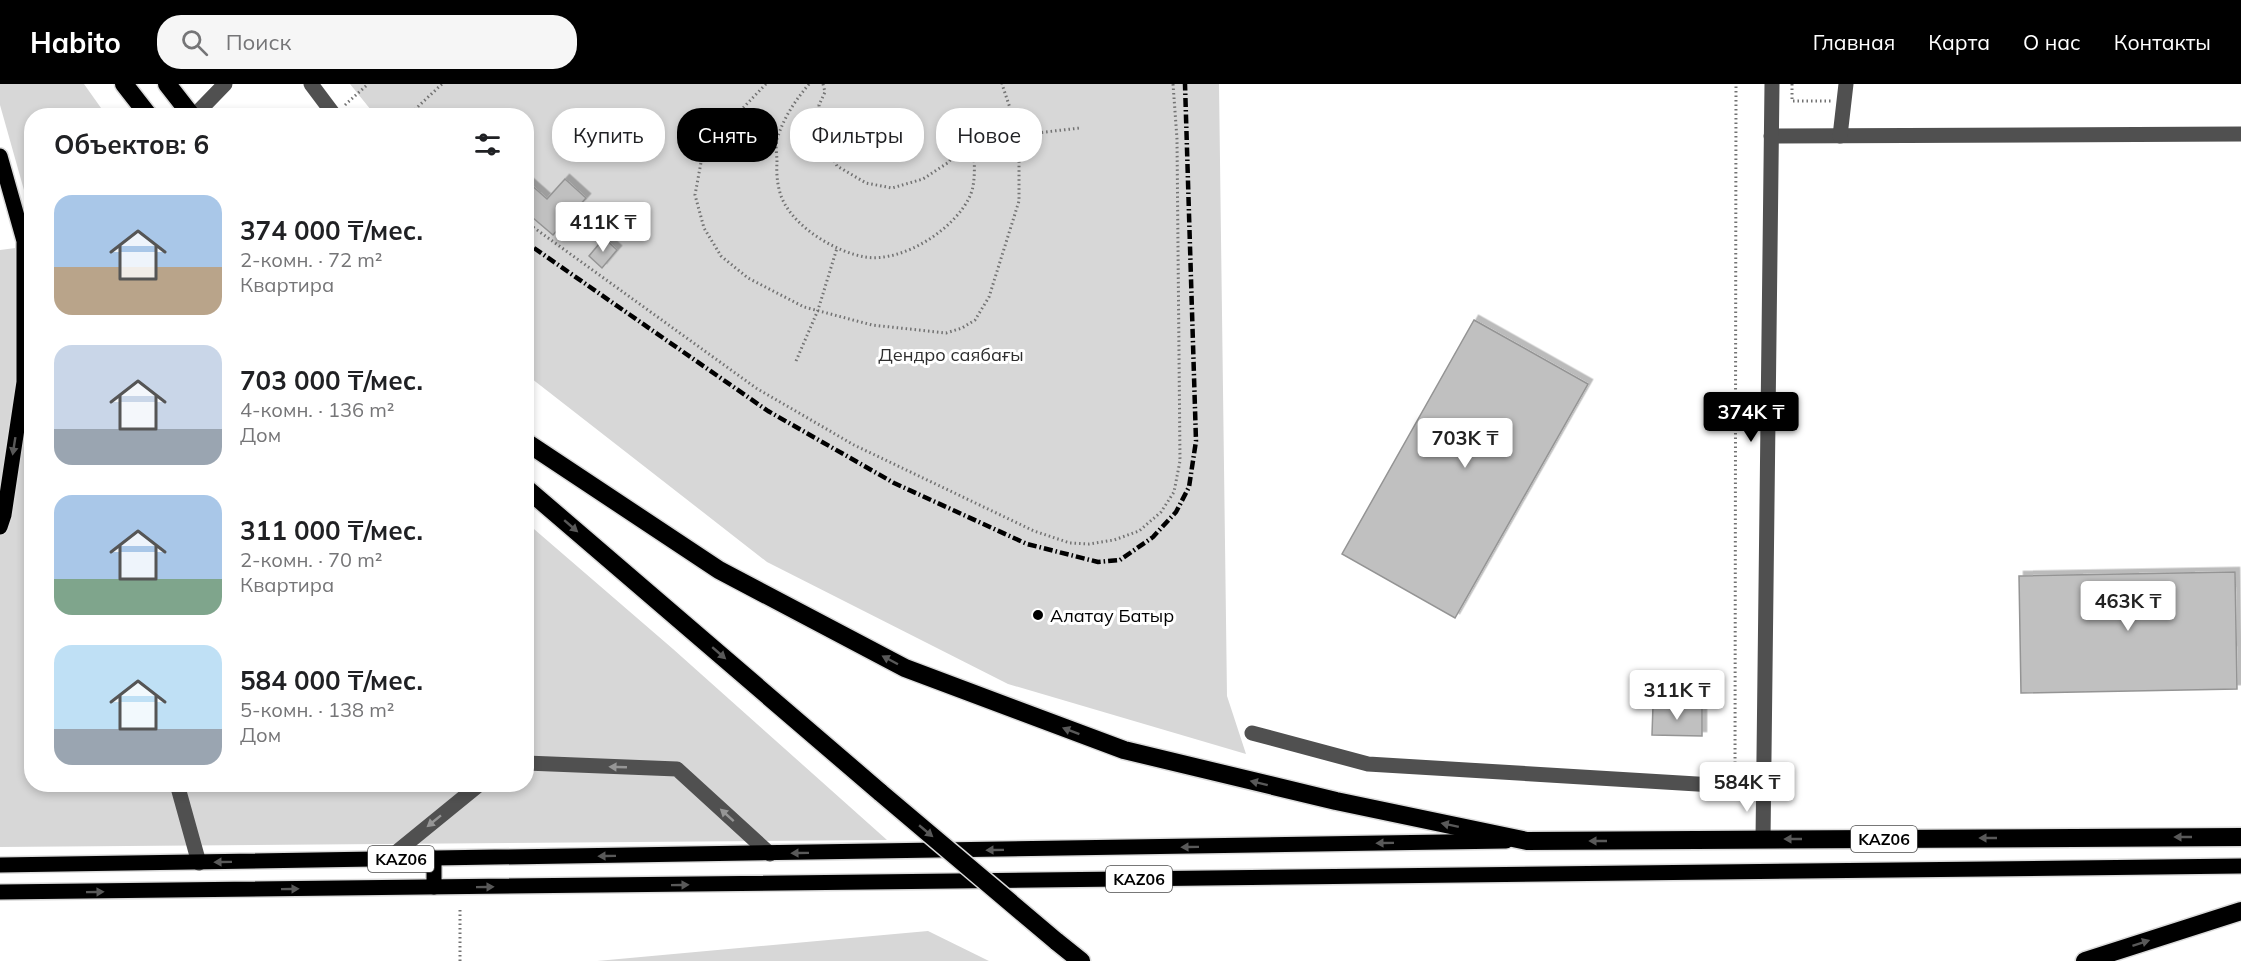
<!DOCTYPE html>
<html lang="ru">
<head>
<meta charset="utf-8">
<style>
	body { margin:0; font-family:Mulish,sans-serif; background:#f6f6f6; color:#202124; height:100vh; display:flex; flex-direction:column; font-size:22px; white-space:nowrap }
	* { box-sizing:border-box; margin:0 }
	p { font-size:20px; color:#757577 }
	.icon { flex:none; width:33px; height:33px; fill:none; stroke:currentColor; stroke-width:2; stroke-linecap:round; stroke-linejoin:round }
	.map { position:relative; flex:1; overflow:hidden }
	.panel { position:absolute; left:24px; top:24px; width:510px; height:684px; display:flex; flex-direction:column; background:#fff; border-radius:24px; box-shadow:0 3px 9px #0003 }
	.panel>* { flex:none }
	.hud { position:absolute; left:552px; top:24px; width:570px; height:54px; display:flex; gap:12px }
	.price { position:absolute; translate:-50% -51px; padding:0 14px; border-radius:6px; background:#fff; color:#222; font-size:20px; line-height:39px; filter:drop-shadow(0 2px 3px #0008) }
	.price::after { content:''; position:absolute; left:50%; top:36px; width:18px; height:14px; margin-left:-9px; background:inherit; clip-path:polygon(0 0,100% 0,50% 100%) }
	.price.selected { background:#000; color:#fff }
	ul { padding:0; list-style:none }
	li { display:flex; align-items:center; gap:18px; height:150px; padding:0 30px }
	li span { display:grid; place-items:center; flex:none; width:168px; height:120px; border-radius:18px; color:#555 }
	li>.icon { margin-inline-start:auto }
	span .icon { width:72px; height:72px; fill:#fffc; stroke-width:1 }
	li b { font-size:26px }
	h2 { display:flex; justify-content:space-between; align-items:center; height:72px; padding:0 30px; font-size:26px }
	.tag { padding:0 21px; border-radius:24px; background:#fff; box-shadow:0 3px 9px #0003; font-size:21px; line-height:54px }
	.tag.selected { background:#000; color:#fff }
	header { display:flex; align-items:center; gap:36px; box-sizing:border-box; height:84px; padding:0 30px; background:#000; color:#fff }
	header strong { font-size:28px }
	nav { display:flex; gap:33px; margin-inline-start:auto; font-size:21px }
	.search { width:420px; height:54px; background:#f6f6f6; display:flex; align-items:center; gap:15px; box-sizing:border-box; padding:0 21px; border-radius:24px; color:#757577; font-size:22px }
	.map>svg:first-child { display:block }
	.green { fill:#d7d7d7 }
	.building { fill:#c0c0c0; stroke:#949494; stroke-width:1.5; filter:url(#shadow) }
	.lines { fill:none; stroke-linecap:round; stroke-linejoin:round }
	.major-casing { stroke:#dbdbdb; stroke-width:18 }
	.highway-casing { stroke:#dbdbdb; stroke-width:21 }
	.path { stroke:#727272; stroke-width:3; stroke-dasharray:1.5 3; stroke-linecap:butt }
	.minor { stroke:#505050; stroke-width:15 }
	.major { stroke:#000; stroke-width:15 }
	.highway { stroke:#000; stroke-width:18 }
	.rail { stroke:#000; stroke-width:4.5; stroke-dasharray:9 3 1.5 3; stroke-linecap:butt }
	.highway-bridge-casing { stroke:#dbdbdb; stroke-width:21; stroke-linecap:butt }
	.highway-bridge { stroke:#000; stroke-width:18 }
	.oneway { fill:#595959 }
	.oneway2 { fill:#969696 }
	.poi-dot { fill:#000; stroke:#fff; stroke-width:2 }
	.labels { text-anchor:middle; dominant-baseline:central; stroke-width:6; stroke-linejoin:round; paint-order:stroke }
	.shield { fill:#fff; stroke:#4c4c4c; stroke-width:1.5 }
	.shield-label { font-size:16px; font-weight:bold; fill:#000 }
	.park-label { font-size:18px; fill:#2e2e2e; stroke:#fff }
	.poi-label { font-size:18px; fill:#000; stroke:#fff; text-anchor:start }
</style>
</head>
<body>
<header>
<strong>Habito</strong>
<div class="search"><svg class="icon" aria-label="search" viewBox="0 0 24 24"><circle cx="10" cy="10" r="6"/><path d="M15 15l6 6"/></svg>Поиск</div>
<nav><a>Главная</a><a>Карта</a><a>О нас</a><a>Контакты</a></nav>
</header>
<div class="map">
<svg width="2241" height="877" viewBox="0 0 2241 877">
	<defs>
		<filter id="shadow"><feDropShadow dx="4.5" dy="-4.5" stdDeviation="0" flood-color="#0004"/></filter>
	</defs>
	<rect width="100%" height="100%" fill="#fff"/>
	<g class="green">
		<path d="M0,0H84L106,31L32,32L31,131L0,21Z"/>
		<path d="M350,0H1219L1227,612L1246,670L1008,600L767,478L527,291L526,32L375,31Z"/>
		<path d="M31,162L32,700H526L527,439L673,565L887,756L0,763V166Z"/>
		<path d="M928,847L989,877H597Z"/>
	</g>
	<g class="building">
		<path d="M565,95L586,114L553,151L526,128V102L529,99L547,115Z"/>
		<path d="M604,154L617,166L602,184L589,172Z"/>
		<path d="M1474,236L1588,300L1455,534L1342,470Z"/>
		<path d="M2235,488L2237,605L2021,609L2019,492Z"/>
		<path d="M1653,621L1702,622V652L1652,651Z"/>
	</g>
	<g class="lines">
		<g class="major-casing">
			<g id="major">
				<path d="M0,72L24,157V298L4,431L0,443"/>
				<path d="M434,774V803"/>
				<path d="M0,781L1506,757"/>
				<path d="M0,808L2241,782"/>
			</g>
		</g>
		<g class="highway-casing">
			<g id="highway">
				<path d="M124,0L149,32"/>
				<path d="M167,0L192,32"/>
				<path d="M526,358L719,486L905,584L1124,666L1336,717L1527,757L2241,753"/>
				<path d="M526,404L881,709"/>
				<path d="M1056,857L1081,877"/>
				<path d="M2085,877L2241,827"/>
			</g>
		</g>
		<g class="path">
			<path d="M766,0L716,52L702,73L695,111L704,144L721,172L748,194L804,223L872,241L946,249L962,244L975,236L989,213L1019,117V51L1002,0"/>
			<path d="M809,0C795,17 784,33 777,55C775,62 777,71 777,78C776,92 778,110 786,122C801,147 837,168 865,173C903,179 955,145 970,112C977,97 974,69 972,53"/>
			<path d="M823,0L825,8L819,21L822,50L837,82L866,99L892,104L923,95L949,78L959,62L972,53L1019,51L1080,44"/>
			<path d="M1792,0V17H1831"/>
			<path d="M345,21L368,0"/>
			<path d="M408,32L442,0"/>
			<path d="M526,138L756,304L854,361L1034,447L1070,459L1089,460L1114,456L1139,447L1161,428L1174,408L1180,377L1177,55L1173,0"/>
			<path d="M796,277L818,226L837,164"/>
			<path d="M1735,688L1736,0"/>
			<path d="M317,700L338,703L382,700"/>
			<path d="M460,877V826"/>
		</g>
		<g class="minor">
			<path d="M311,0L335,32"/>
			<path d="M194,32L225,0"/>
			<path d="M1771,52L2241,50"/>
			<path d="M1840,52L1846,0"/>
			<path d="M1252,649L1368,680L1763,704"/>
			<path d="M526,679L677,685L770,770"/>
			<path d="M177,700L199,779"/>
			<path d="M1763,756L1772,0"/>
			<path d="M388,775L480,700"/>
		</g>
		<use href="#major" class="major"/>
		<use href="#highway" class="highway"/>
		<path class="rail" d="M534,164L768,327L894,399L1027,460L1098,478L1120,476L1153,453L1176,428L1189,403L1196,357L1185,0"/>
		<g class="highway-bridge-casing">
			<path id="highway-bridge" d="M881,709L1056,857"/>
		</g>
		<use href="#highway-bridge" class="highway-bridge"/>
	</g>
	<defs><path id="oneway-solid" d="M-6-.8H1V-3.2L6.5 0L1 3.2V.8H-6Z" transform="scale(1.5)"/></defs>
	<g class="oneway">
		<use href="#oneway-solid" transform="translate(14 362) rotate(99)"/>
		<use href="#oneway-solid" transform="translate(571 442) rotate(41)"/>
		<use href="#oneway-solid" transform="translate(719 569) rotate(41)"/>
		<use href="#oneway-solid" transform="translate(890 576) rotate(-152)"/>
		<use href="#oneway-solid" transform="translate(1071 647) rotate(-159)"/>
		<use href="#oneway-solid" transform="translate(1259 699) rotate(-166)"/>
		<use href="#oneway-solid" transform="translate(1450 741) rotate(-168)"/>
		<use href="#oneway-solid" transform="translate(926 747) rotate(40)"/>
		<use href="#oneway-solid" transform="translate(2183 753) rotate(180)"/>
		<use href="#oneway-solid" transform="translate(1988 754) rotate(180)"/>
		<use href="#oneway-solid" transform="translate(1793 755) rotate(180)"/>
		<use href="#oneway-solid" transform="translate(1598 757) rotate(180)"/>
		<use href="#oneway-solid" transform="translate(1385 759) rotate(179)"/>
		<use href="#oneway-solid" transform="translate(1190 763) rotate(179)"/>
		<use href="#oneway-solid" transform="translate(995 766) rotate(179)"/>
		<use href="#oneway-solid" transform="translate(800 769) rotate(179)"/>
		<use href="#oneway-solid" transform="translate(607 772) rotate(179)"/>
		<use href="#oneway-solid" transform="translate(223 778) rotate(179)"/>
		<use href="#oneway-solid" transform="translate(680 801) rotate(-1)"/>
		<use href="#oneway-solid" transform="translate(485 803) rotate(-1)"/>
		<use href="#oneway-solid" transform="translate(290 805) rotate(-1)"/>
		<use href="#oneway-solid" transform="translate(95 808) rotate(-1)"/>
		<use href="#oneway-solid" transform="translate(2141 859) rotate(-18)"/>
	</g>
	<g class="oneway2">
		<use href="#oneway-solid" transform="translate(618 683) rotate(-178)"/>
		<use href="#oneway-solid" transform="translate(727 731) rotate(-138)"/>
		<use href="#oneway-solid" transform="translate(434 737) rotate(141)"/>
	</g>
	<circle class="poi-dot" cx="1038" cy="531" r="6"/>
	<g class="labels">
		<g class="shield">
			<rect x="1851" y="742" width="66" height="26" rx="4.5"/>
			<rect x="368" y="762" width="66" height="26" rx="4.5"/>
			<rect x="1106" y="782" width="66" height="26" rx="4.5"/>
		</g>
		<g class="shield-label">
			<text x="1884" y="755">KАZ06</text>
			<text x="401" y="775">KАZ06</text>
			<text x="1139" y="795">KАZ06</text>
		</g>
		<g class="park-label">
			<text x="951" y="270">Дендро саябағы</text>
		</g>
		<g class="poi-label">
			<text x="1050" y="531">Алатау Батыр</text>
		</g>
	</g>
</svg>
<b class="price" style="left:603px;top:169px">411K ₸</b>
<b class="price selected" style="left:1751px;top:359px">374K ₸</b>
<b class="price" style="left:1465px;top:385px">703K ₸</b>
<b class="price" style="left:2128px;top:548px">463K ₸</b>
<b class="price" style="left:1677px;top:637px">311K ₸</b>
<b class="price" style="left:1747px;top:729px">584K ₸</b>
<div class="hud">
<a class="tag">Купить</a>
<a class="tag selected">Снять</a>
<a class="tag">Фильтры</a>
<a class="tag">Новое</a>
</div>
<section class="panel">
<h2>Объектов: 6<svg class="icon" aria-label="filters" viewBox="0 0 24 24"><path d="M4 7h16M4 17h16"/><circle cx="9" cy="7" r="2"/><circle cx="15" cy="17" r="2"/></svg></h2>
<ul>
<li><span style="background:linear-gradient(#a9c7e8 60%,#b9a48a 0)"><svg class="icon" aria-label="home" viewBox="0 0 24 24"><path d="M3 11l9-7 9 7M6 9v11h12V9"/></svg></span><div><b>374 000 ₸/мес.</b><p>2-комн. · 72 m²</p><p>Квартира</p></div></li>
<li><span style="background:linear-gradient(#c9d6e8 70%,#9aa5b1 0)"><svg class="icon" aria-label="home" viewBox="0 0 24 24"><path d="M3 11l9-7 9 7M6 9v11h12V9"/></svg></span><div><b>703 000 ₸/мес.</b><p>4-комн. · 136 m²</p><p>Дом</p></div></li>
<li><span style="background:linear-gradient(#a9c7e8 70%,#7fa58c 0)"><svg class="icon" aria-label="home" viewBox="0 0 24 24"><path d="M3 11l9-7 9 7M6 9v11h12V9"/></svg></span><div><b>311 000 ₸/мес.</b><p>2-комн. · 70 m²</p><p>Квартира</p></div></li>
<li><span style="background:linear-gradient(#bfe0f5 70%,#9aa5b1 0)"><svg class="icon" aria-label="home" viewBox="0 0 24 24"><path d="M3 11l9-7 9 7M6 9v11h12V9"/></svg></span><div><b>584 000 ₸/мес.</b><p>5-комн. · 138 m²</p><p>Дом</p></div></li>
</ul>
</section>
</div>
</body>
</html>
